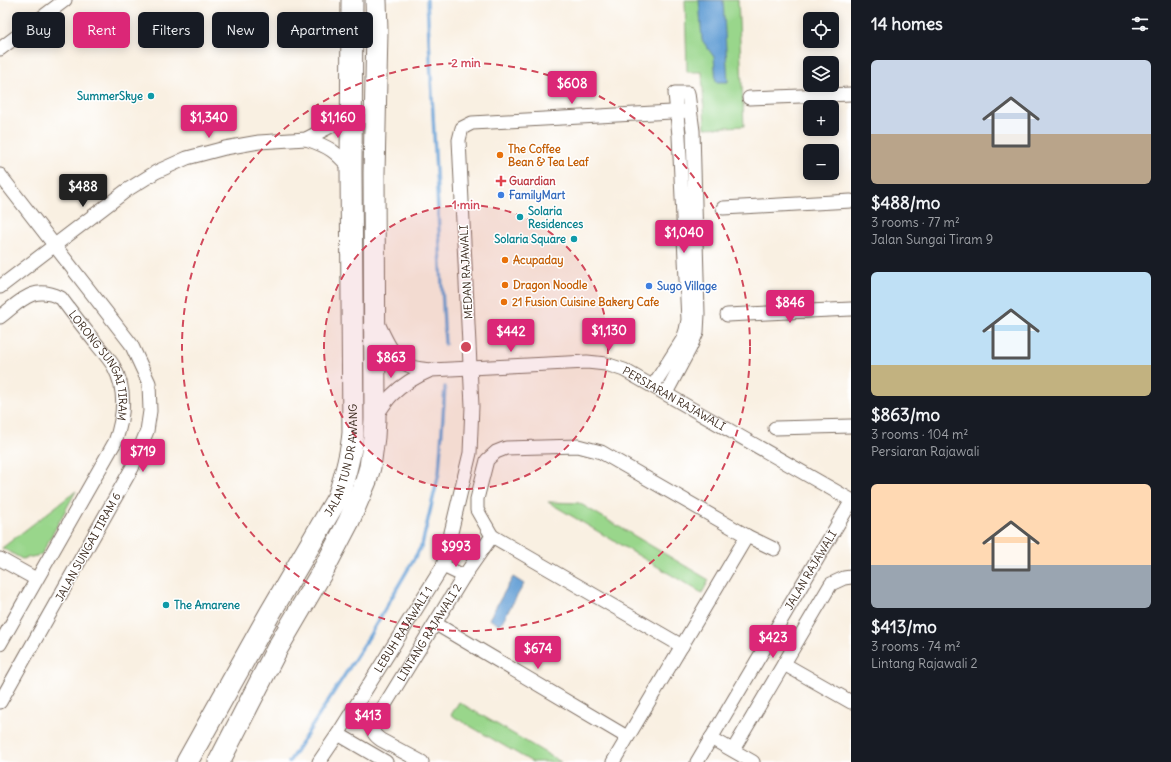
<!DOCTYPE html>
<html lang="en">
<head>
<meta charset="utf-8">
<style>
	body { margin:0; font-family:Delius,sans-serif; background:#20242c; color:#f1f3f6; height:100vh; display:flex; flex-direction:column; font-size:15px; white-space:nowrap }
	* { box-sizing:border-box; margin:0 }
	p { font-size:13px; color:#9ea1a6 }
	.icon { flex:none; width:22px; height:22px; fill:none; stroke:currentColor; stroke-width:2; stroke-linecap:round; stroke-linejoin:round }
	.map { position:relative; flex:1; overflow:hidden }
	.sheet { display:flex; flex-direction:column; background:#171b24; width:320px }
	.sheet>* { flex:none }
	.guide { position:absolute; left:12px; top:12px; width:380px; height:36px; display:flex; gap:8px }
	.tools { position:absolute; left:803px; top:12px; display:grid; gap:8px }
	.tools a { display:grid; place-items:center; width:36px; height:36px; border-radius:6px; background:#171b24; box-shadow:0 2px 10px #0003; font-size:20px }
	.price { position:absolute; translate:-50% -34px; padding:0 9px; border-radius:4px; background:#db2777; color:#fff; font-size:13px; line-height:26px; filter:drop-shadow(0 1px 2px #0008) }
	.price::after { content:''; position:absolute; left:50%; top:24px; width:12px; height:9px; margin-left:-6px; background:inherit; clip-path:polygon(0 0,100% 0,50% 100%) }
	.price.current { background:#222; color:#fff }
	ul { padding:0; list-style:none }
	li { display:grid; align-content:center; gap:8px; height:212px; padding:0 20px }
	li span { display:grid; place-items:center; height:124px; border-radius:6px; color:#555 }
	li>.icon { margin-inline-start:auto }
	span .icon { width:72px; height:72px; fill:#fffc; stroke-width:1 }
	li b { font-size:17px }
	h2 { display:flex; justify-content:space-between; align-items:center; height:48px; padding:0 20px; font-size:17px }
	.tag { padding:0 14px; border-radius:6px; background:#171b24; box-shadow:0 2px 10px #0003; font-size:14px; line-height:36px }
	.tag.current { background:#db2777; color:#fff }
	main { display:flex; flex:1; min-height:0 }
	.map>svg:first-child { display:block }
	.green { fill:#99d68b; stroke:#6a8054 }
	.water { fill:#67a1d6; stroke:#51667a }
	.lines { fill:none; stroke-linecap:round; stroke-linejoin:round }
	.stream { stroke:#67a1d6; stroke-width:3.5 }
	.minor-casing { stroke:#7e6f63; stroke-width:15 }
	.primary-casing { stroke:#7e6f63; stroke-width:23 }
	.minor { stroke:#fff; stroke-width:13 }
	.primary { stroke:#fff; stroke-width:21 }
	.ring { fill:none; stroke:#d1495b; stroke-width:2; stroke-dasharray:7 5 }
	.culture-dot { fill:#0f9aa8; stroke:#fff; stroke-width:1.5 }
	.food-dot { fill:#e8710a; stroke:#fff; stroke-width:1.5 }
	.health-dot { fill:#e0444e; stroke:#fff; stroke-width:1.5 }
	.shop-dot { fill:#3f7fe0; stroke:#fff; stroke-width:1.5 }
	.labels { text-anchor:middle; dominant-baseline:central; stroke-width:3; stroke-linejoin:round; paint-order:stroke }
	.culture-label { font-size:11px; font-weight:bold; fill:#0d838f; stroke:#fff; text-anchor:end }
	.food-label { font-size:11px; font-weight:bold; fill:#c56008; stroke:#fff; text-anchor:start }
	.health-label { font-size:11px; font-weight:bold; fill:#be3a42; stroke:#fff; text-anchor:start }
	.shop-label { font-size:11px; font-weight:bold; fill:#366cbe; stroke:#fff; text-anchor:start }
	.street-label { font-size:11px; fill:#3b2a1e; stroke:#fff }
	.centre { fill:#d1495b; stroke:#fff; stroke-width:2 }
	.ring-label { font-size:12px; text-anchor:middle; font-weight:bold; fill:#d1495b; stroke:#fff; stroke-width:3; stroke-linejoin:round; paint-order:stroke }
</style>
</head>
<body>
<main>
<div class="map">
<svg width="851" height="762" viewBox="0 0 851 762">
	<rect width="100%" height="100%" fill="#fff"/>
	<filter id="ink" filterUnits="userSpaceOnUse"><feTurbulence type="fractalNoise" baseFrequency=".025" numOctaves="2"/><feDisplacementMap in="SourceGraphic" scale="8" xChannelSelector="R" yChannelSelector="G"/><feConvolveMatrix kernelMatrix="1 2 1 2 8 2 1 2 1" color-interpolation-filters="sRGB"/></filter>
	<filter id="wash" filterUnits="userSpaceOnUse"><feTurbulence type="fractalNoise" baseFrequency=".012" numOctaves="4" result="noise"/><feDisplacementMap in="SourceGraphic" scale="16" xChannelSelector="R" yChannelSelector="G"/><feGaussianBlur stdDeviation="0.9" result="paint"/><feColorMatrix in="noise" values="0 0 0 0 0 0 0 0 0 0 0 0 0 0 0 0 0 1.4 0 .05"/><feComposite in="paint" operator="in"/></filter>
	<g filter="url(#wash)">
		<rect width="100%" height="100%" fill="#f9f0e2"/>
		<g class="green">
			<path d="M685,0H738L744,126L705,128L702,72H687Z"/>
			<path d="M76,491L41,555L22,559L2,548Z"/>
			<path d="M548,502L579,503L709,580L702,593Z"/>
			<path d="M459,702L561,762H532L451,715Z"/>
		</g>
		<g class="water">
			<path d="M699,0H723L728,82H716L714,57L702,40Z"/>
			<path d="M513,577L524,584L500,625L489,619Z"/>
		</g>
		<g class="lines">
			<g class="stream">
				<path d="M427,0L445,344"/>
				<path d="M289,762L367,640L422,545L439,473L445,387"/>
			</g>
		</g>
	</g>
	<g filter="url(#ink)">
		<g class="lines">
			<g class="minor-casing">
				<g id="minor">
					<path d="M0,49L65,0"/>
					<path d="M749,98L851,94"/>
					<path d="M306,139C330,147 335,151 351,169"/>
					<path d="M0,175L131,344L149,383L150,411L147,431L132,468L0,702"/>
					<path d="M723,208L851,201"/>
					<path d="M0,287L127,190L156,172L187,158L225,148L259,142L306,139L333,125L351,108"/>
					<path d="M727,315L851,309"/>
					<path id="s1" d="M0,317C21,301 33,284 61,298C72,313 84,328 95,342C101,350 109,358 114,367C127,391 124,417 115,442L0,644"/>
					<path id="s2" d="M378,323C385,338 392,355 406,364C413,369 424,369 431,370L587,362L606,364L624,370L851,500"/>
					<path d="M653,386L683,339L686,330L688,320L679,136L675,93H688L693,131L698,314L697,332L690,348L666,393"/>
					<path d="M375,418C380,411 385,402 392,395C403,384 417,376 431,370"/>
					<path d="M775,428L851,426"/>
					<path d="M492,536L682,646"/>
					<path d="M0,559L36,579"/>
					<path d="M443,566L464,576"/>
					<path d="M436,624L627,737"/>
					<path d="M784,664L851,702"/>
					<path d="M338,734L386,762"/>
					<path d="M711,738L753,762"/>
					<path d="M733,750L831,584L844,578L851,577"/>
					<path id="s3" d="M319,762L338,734L443,566L470,453L472,406L459,140L462,128L472,123L690,111"/>
					<path id="s4" d="M422,762L381,740C374,735 372,732 373,724L464,576L492,536L477,510V499L487,460L496,452L506,448L578,446L601,452L747,536L774,549"/>
					<path d="M613,762L747,536"/>
					<path id="s5" d="M697,762L851,502"/>
				</g>
			</g>
			<g class="primary-casing">
				<g id="primary">
					<path id="s6" d="M187,762L269,615L338,497C345,476 351,455 353,433L351,169L352,0"/>
					<path d="M219,762L277,649L325,567L349,521L366,481L370,467L374,437L375,419L374,173L377,31L376,0"/>
				</g>
			</g>
			<use href="#minor" class="minor"/>
			<use href="#primary" class="primary"/>
		</g>
	</g>
	<circle cx="466" cy="347" r="142" fill="#d1495b" fill-opacity=".12"/>
	<g class="ring">
		<circle cx="466" cy="347" r="142"/>
		<circle cx="466" cy="347" r="284"/>
	</g>
	<g class="culture-dot">
		<circle cx="151" cy="96" r="4"/>
		<circle cx="520" cy="217" r="4"/>
		<circle cx="574" cy="239" r="4"/>
		<circle cx="166" cy="605" r="4"/>
	</g>
	<g class="food-dot">
		<circle cx="500" cy="155" r="4"/>
		<circle cx="505" cy="260" r="4"/>
		<circle cx="505" cy="285" r="4"/>
		<circle cx="504" cy="302" r="4"/>
	</g>
	<path class="health-dot" d="M499 175h4v4h4v4h-4v4h-4v-4h-4v-4h4z"/>
	<g class="shop-dot">
		<circle cx="501" cy="195" r="4"/>
		<circle cx="649" cy="286" r="4"/>
	</g>
	<g class="labels">
		<g class="culture-label">
			<text x="143" y="96">SummerSkye</text>
			<text x="528" y="211" text-anchor="start">Solaria<tspan x="528" dy="13">Residences</tspan></text>
			<text x="566" y="239">Solaria Square</text>
			<text x="174" y="605" text-anchor="start">The Amarene</text>
		</g>
		<g class="food-label">
			<text x="508" y="149">The Coffee<tspan x="508" dy="13">Bean &amp; Tea Leaf</tspan></text>
			<text x="513" y="260">Acupaday</text>
			<text x="513" y="285">Dragon Noodle</text>
			<text x="512" y="302">21 Fusion Cuisine Bakery Cafe</text>
		</g>
		<g class="health-label">
			<text x="509" y="181">Guardian</text>
		</g>
		<g class="shop-label">
			<text x="509" y="195">FamilyMart</text>
			<text x="657" y="286">Sugo Village</text>
		</g>
		<g class="street-label">
			<text transform="translate(466 272) rotate(-93)">MEDAN RAJAWALI</text>
			<text stroke="none"><textPath href="#s1" startOffset="149">LORONG SUNGAI TIRAM</textPath></text>
			<text stroke="none"><textPath href="#s2" startOffset="328">PERSIARAN RAJAWALI</textPath></text>
			<text stroke="none"><textPath href="#s6" startOffset="342">JALAN TUN DR AWANG</textPath></text>
			<text transform="translate(88 547) rotate(-61)">JALAN SUNGAI TIRAM 6</text>
			<text stroke="none"><textPath href="#s5" startOffset="223">JALAN RAJAWALI</textPath></text>
			<text stroke="none"><textPath href="#s3" startOffset="157">LEBUH RAJAWALI 1</textPath></text>
			<text stroke="none"><textPath href="#s4" startOffset="173">LINTANG RAJAWALI 2</textPath></text>
		</g>
	</g>
	<circle cx="466" cy="347" r="6" class="centre"/>
	<g class="ring-label">
		<text x="466" y="67">2 min</text>
		<text x="466" y="209">1 min</text>
	</g>
</svg>
<div class="tools">
<a><svg class="icon" aria-label="locate" viewBox="0 0 24 24"><circle cx="12" cy="12" r="6"/><path d="M12 2v4M12 18v4M2 12h4M18 12h4"/></svg></a>
<a><svg class="icon" aria-label="layers" viewBox="0 0 24 24"><path d="M12 4l9 5-9 5-9-5zM3 14l9 5 9-5"/></svg></a>
<a>+</a>
<a>−</a>
</div>
<b class="price" style="left:572px;top:105px">$608</b>
<b class="price" style="left:209px;top:139px">$1,340</b>
<b class="price" style="left:338px;top:139px">$1,160</b>
<b class="price current" style="left:83px;top:208px">$488</b>
<b class="price" style="left:684px;top:254px">$1,040</b>
<b class="price" style="left:790px;top:324px">$846</b>
<b class="price" style="left:609px;top:352px">$1,130</b>
<b class="price" style="left:511px;top:353px">$442</b>
<b class="price" style="left:391px;top:379px">$863</b>
<b class="price" style="left:143px;top:473px">$719</b>
<b class="price" style="left:456px;top:568px">$993</b>
<b class="price" style="left:773px;top:659px">$423</b>
<b class="price" style="left:538px;top:670px">$674</b>
<b class="price" style="left:368px;top:737px">$413</b>
<div class="guide">
<a class="tag">Buy</a>
<a class="tag current">Rent</a>
<a class="tag">Filters</a>
<a class="tag">New</a>
<a class="tag">Apartment</a>
</div>
</div>
<section class="sheet">
<h2>14 homes<svg class="icon" aria-label="filters" viewBox="0 0 24 24"><path d="M4 7h16M4 17h16"/><circle cx="9" cy="7" r="2"/><circle cx="15" cy="17" r="2"/></svg></h2>
<ul>
<li><span style="background:linear-gradient(#c9d6e8 60%,#b9a48a 0)"><svg class="icon" aria-label="home" viewBox="0 0 24 24"><path d="M3 11l9-7 9 7M6 9v11h12V9"/></svg></span><div><b>$488/mo</b><p>3 rooms · 77 m²</p><p>Jalan Sungai Tiram 9</p></div></li>
<li><span style="background:linear-gradient(#bfe0f5 75%,#c2b280 0)"><svg class="icon" aria-label="home" viewBox="0 0 24 24"><path d="M3 11l9-7 9 7M6 9v11h12V9"/></svg></span><div><b>$863/mo</b><p>3 rooms · 104 m²</p><p>Persiaran Rajawali</p></div></li>
<li><span style="background:linear-gradient(#ffd9b3 65%,#9aa5b1 0)"><svg class="icon" aria-label="home" viewBox="0 0 24 24"><path d="M3 11l9-7 9 7M6 9v11h12V9"/></svg></span><div><b>$413/mo</b><p>3 rooms · 74 m²</p><p>Lintang Rajawali 2</p></div></li>
</ul>
</section>
</main>
</body>
</html>
